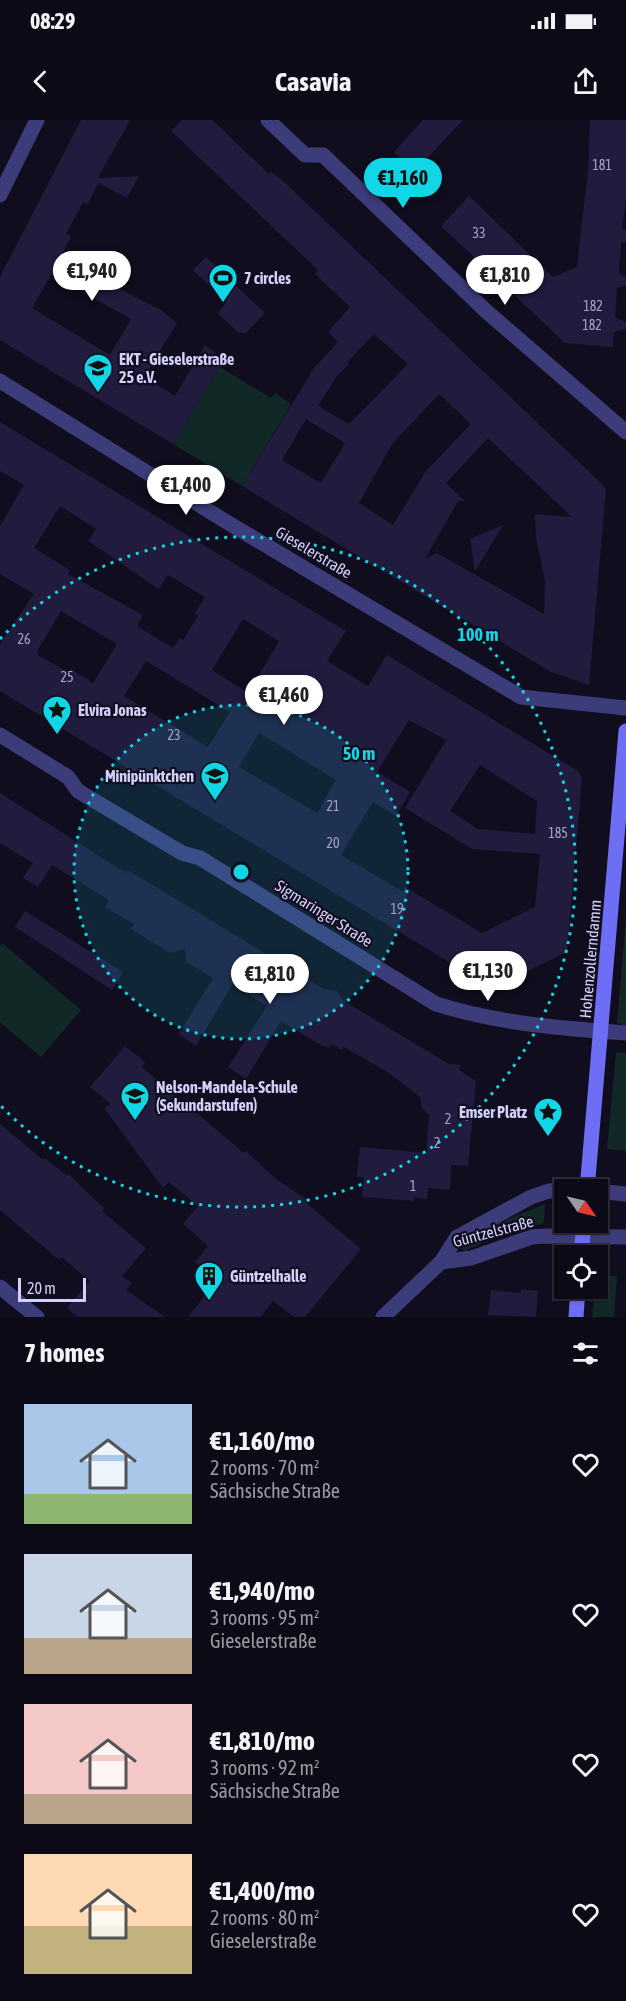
<!DOCTYPE html>
<html lang="en">
<head>
<meta charset="utf-8">
<style>
	body { margin:0; font-family:"Asap Condensed",sans-serif; background:#1a1823; color:#f1f3f6; height:100vh; display:flex; flex-direction:column; font-size:22px; white-space:nowrap }
	* { box-sizing:border-box; margin:0 }
	p { font-size:20px; color:#9a9aa1 }
	.icon { flex:none; width:33px; height:33px; fill:none; stroke:currentColor; stroke-width:2; stroke-linecap:round; stroke-linejoin:round }
	.map { position:relative; height:1197px; overflow:hidden }
	.panel { display:flex; flex-direction:column; background:#0c0a16; flex:1 }
	.panel>* { flex:none }
	.needle { width:39px; rotate:124deg }
	.controls { position:absolute; left:554px; top:1059px; display:grid; gap:12px }
	.controls a { display:grid; place-items:center; width:54px; height:54px; border-radius:0px; background:#0c0a16; box-shadow:0 2px 4px #0004,0 0 0 2px #2c2b35; font-size:30px }
	.scale { position:absolute; left:18px; bottom:15px; width:68px; box-sizing:border-box; padding-left:6px; border:3px solid #d3cffb; border-top:0; font-size:16px; line-height:21px; white-space:nowrap; color:#d3cffb; -webkit-text-stroke:4px #100e1e; paint-order:stroke }
	.price { position:absolute; translate:-50% -51px; padding:0 14px; border-radius:21px; background:#fff; color:#222; font-size:20px; line-height:39px; filter:drop-shadow(0 2px 3px #0008) }
	.price::after { content:''; position:absolute; left:50%; top:36px; width:18px; height:14px; margin-left:-9px; background:inherit; clip-path:polygon(0 0,100% 0,50% 100%) }
	.price.current { background:#11d6e5; color:#111 }
	ul { padding:0; list-style:none }
	li { display:flex; align-items:center; gap:18px; height:150px; padding:0 24px }
	li span { display:grid; place-items:center; flex:none; width:168px; height:120px; border-radius:0px; color:#555 }
	li>.icon { margin-inline-start:auto }
	span .icon { width:72px; height:72px; fill:#fffc; stroke-width:1 }
	li b { font-size:26px }
	h2 { display:flex; justify-content:space-between; align-items:center; height:72px; padding:0 24px; font-size:26px }
	.status { display:flex; justify-content:space-between; align-items:center; height:42px; padding:0 30px; background:#0c0a16; direction:ltr }
	.status svg { height:16px; fill:currentColor }
	header { display:flex; justify-content:space-between; align-items:center; height:78px; padding:0 24px; background:#0c0a16; font-size:27px; font-weight:700 }
	.map>svg:first-child { display:block }
	.green { fill:#112826 }
	.building { fill:#211b3e; fill-rule:evenodd }
	.lines { fill:none; stroke-linecap:round; stroke-linejoin:round }
	.minor { stroke:#3d3c7a; stroke-width:15 }
	.tertiary { stroke:#3d3c7a; stroke-width:15 }
	.secondary { stroke:#6d6ef4; stroke-width:15 }
	.ring { fill:none; stroke:#11d6e5; stroke-width:3; stroke-dasharray:3 6 }
	.labels { text-anchor:middle; dominant-baseline:central; stroke-width:4.5; stroke-linejoin:round; paint-order:stroke }
	.number-label { font-size:14px; fill:#a6a2cc }
	.poi-label { font-size:16px; font-weight:bold; fill:#d3cffb; stroke:#100e1e; text-anchor:start }
	.street-label { font-size:16px; fill:#d3cffb; stroke:#100e1e }
	.centre { fill:#11d6e5; stroke:#100e1e; stroke-width:3 }
	.ring-label { font-size:18px; text-anchor:middle; font-weight:bold; fill:#11d6e5; stroke:#100e1e; stroke-width:4.5; stroke-linejoin:round; paint-order:stroke }
</style>
</head>
<body>
<div class="status"><b>08:29</b><svg viewBox="0 0 49 12"><path d="M0 12V9h3v3zM5 12V6h3v6zM10 12V3h3v9zM15 12V0h3v12zM26 1h20v11H26zM47 4h2v5h-2z"/></svg></div>
<header><svg class="icon" aria-label="back" viewBox="0 0 24 24"><path d="M15 5l-7 7 7 7"/></svg>Casavia<svg class="icon" aria-label="share" viewBox="0 0 24 24"><path d="M12 15V3M7 8l5-5 5 5M5 13v7h14v-7"/></svg></header>
<div class="map">
<svg width="626" height="1197" viewBox="0 0 626 1197">
	<rect width="100%" height="100%" fill="#100e1e"/>
	<g class="green">
		<path d="M220,247L271,278L275,273L291,284L242,366L173,324Z"/>
		<path d="M626,797V906L617,903Z"/>
		<path d="M2,823L81,890L41,937L0,902V826Z"/>
		<path d="M616,932L626,933V1031L607,1029Z"/>
		<path d="M545,1084L544,1103L496,1117L465,1131L460,1128L494,1105Z"/>
		<path d="M597,1155L617,1156L614,1197H592Z"/>
	</g>
	<g class="building">
		<path d="M81,0H130L98,58L139,56L127,78L98,63L88,84L83,82L66,114L71,117L60,138L161,190L177,203L144,257L175,276L205,225L222,238L217,245L220,247L173,324L0,220V157ZM51,155L131,199L110,235L32,188Z"/>
		<path d="M182,0H212L269,54L271,52L282,60L606,368L589,565L551,552L242,366L314,248L338,222L328,212L350,187L315,154L318,150L171,11ZM374,214L408,244L349,304L318,286L337,256L349,244L347,242ZM439,274L471,304L426,351L393,405L359,383L392,324ZM306,299L345,323L321,363L282,340ZM488,318L572,397L535,394L536,418L545,461L544,494L437,433L425,439L458,381H465L446,363Z"/>
		<path d="M423,0H463L414,52L394,32Z"/>
		<path d="M590,0H626V79L622,109L626,110V122L621,123L619,154L626,157V166L617,168L615,198L626,202V209L614,212L613,227L565,223L441,106L469,76L553,157L577,147L588,50Z"/>
		<path d="M206,137L265,193L246,213H239L217,193L227,182L193,150Z"/>
		<path d="M0,302L346,511L327,541L345,552L368,566L387,535L578,651L582,658L567,832L492,868L0,571V524L34,474L0,454V406L24,365L0,351ZM60,386L96,409L88,421L159,469L168,455L205,477L195,493L198,496L183,520L180,518L173,528L137,506L143,495L68,454L70,450L34,428ZM61,491L117,524L93,563L71,549L69,553L38,535L37,531ZM243,499L279,521L248,573L212,550ZM146,541L230,592L208,627L124,576ZM409,600L446,620L405,688L472,729L540,734L535,787L482,813L405,767L402,771L341,735L373,682L396,696L410,672L377,652ZM259,613L336,660L317,693L239,647ZM480,645L537,681L535,714L478,709L450,691Z"/>
		<path d="M503,405L475,451L470,419Z"/>
		<path d="M0,673L126,753L128,750L324,869L337,871L344,881L449,944L460,945L459,950L476,961L473,992L468,1046L451,1045L450,1070L428,1068L427,1079L414,1077V1081L362,1077L364,1057H357L360,1027L426,1033L429,995L422,988L420,977L389,953L344,927L342,930L331,924L329,928L317,923L281,901L246,959L228,947L267,886L232,865L196,926L179,914L213,858L186,842L185,829L170,833L131,809L134,804L105,787L109,780L52,745L38,767L23,758L33,743L0,723Z"/>
		<path d="M25,791L123,852L112,870L15,807Z"/>
		<path d="M125,926L145,942L142,947L244,1033L246,1031L275,1058L307,1080L305,1082L361,1129L305,1197H294L273,1181L260,1197H188L217,1160L195,1142L208,1126L183,1104L198,1086L169,1062L163,1068L104,988L111,984L90,967Z"/>
		<path d="M0,1004L43,1040L45,1038L67,1056L68,1054L104,1088L102,1091L146,1128L122,1156L132,1163L126,1170L165,1197H78L67,1188L90,1161L62,1137L59,1140L0,1090Z"/>
		<path d="M521,1169L538,1171L536,1197L488,1195L491,1170L521,1173Z"/>
	</g>
	<g class="lines">
		<g class="minor">
			<path d="M268,0L305,35H323L486,191L626,312"/>
			<path d="M0,75L37,0"/>
			<path d="M0,261L225,401L521,577L626,588"/>
			<path d="M0,615L68,657L78,671L182,733L200,738L436,884C500,904 560,908 626,913"/>
			<path d="M0,1167L37,1197"/>
		</g>
		<g class="tertiary">
			<path d="M597,1071L626,1074"/>
			<path d="M441,1142L471,1138L532,1117L545,1116L626,1117"/>
			<path d="M383,1197L441,1142L457,1117L531,1077L549,1071L577,1070"/>
		</g>
		<g class="secondary">
			<path d="M587,1070L626,611"/>
			<path d="M581,1136L584,1102"/>
			<path d="M576,1197L578,1168"/>
		</g>
	</g>
	<circle cx="241" cy="752" r="167" fill="#11d6e5" fill-opacity=".12"/>
	<g class="ring">
		<circle cx="241" cy="752" r="167"/>
		<path d="M0 519A335 335 0 1 1 0 985"/>
	</g>
	<defs>
		<g id="stadium-pin" transform="scale(1.5)"><path d="M0 17L-7.5 6A9.5 9.5 0 1 1 7.5 6Z" fill="#11d6e5" stroke="#100e1e"/><path d="M0-5a6.5 5 0 1 0 0 10a6.5 5 0 1 0 0-10ZM-3.5-1.8h7v3.6h-7Z" fill="#111"/></g>
		<g id="school-pin" transform="scale(1.5)"><path d="M0 17L-7.5 6A9.5 9.5 0 1 1 7.5 6Z" fill="#11d6e5" stroke="#100e1e"/><path d="M0-5L7-2L0 1L-7-2ZM-4 1L0 2.5L4 1V4Q0 6-4 4Z" fill="#111"/></g>
		<g id="sight-pin" transform="scale(1.5)"><path d="M0 17L-7.5 6A9.5 9.5 0 1 1 7.5 6Z" fill="#11d6e5" stroke="#100e1e"/><path d="M0-6L1.8-2.2L6-1.7L2.9 1.2L3.7 5.4L0 3.3L-3.7 5.4L-2.9 1.2L-6-1.7L-1.8-2.2Z" fill="#111"/></g>
		<g id="building-pin" transform="scale(1.5)"><path d="M0 17L-7.5 6A9.5 9.5 0 1 1 7.5 6Z" fill="#11d6e5" stroke="#100e1e"/><path d="M-4-6H4V6H1V3H-1V6H-4ZM-2.5-4.3h1.7v1.8h-1.7ZM.8-4.3h1.7v1.8H.8ZM-2.5-1h1.7V.8h-1.7ZM.8-1h1.7V.8H.8Z" fill="#111"/></g>
	</defs>
	<g fill-rule="evenodd">
		<use href="#stadium-pin" x="223" y="158"/>
		<use href="#school-pin" x="98" y="248"/>
		<use href="#sight-pin" x="57" y="590"/>
		<use href="#school-pin" x="215" y="656"/>
		<use href="#school-pin" x="135" y="976"/>
		<use href="#sight-pin" x="548" y="992"/>
		<use href="#building-pin" x="209" y="1156"/>
	</g>
	<g class="labels">
		<g class="number-label">
			<text x="602" y="45">181</text>
			<text x="479" y="113">33</text>
			<text x="593" y="186">182</text>
			<text x="592" y="205">182</text>
			<text x="24" y="519">26</text>
			<text x="67" y="557">25</text>
			<text x="174" y="615">23</text>
			<text x="333" y="686">21</text>
			<text x="558" y="713">185</text>
			<text x="333" y="723">20</text>
			<text x="397" y="789">19</text>
			<text x="448" y="999">2</text>
			<text x="437" y="1023">2</text>
			<text x="413" y="1066">1</text>
		</g>
		<g class="poi-label">
			<text x="244" y="158">7 circles</text>
			<text x="119" y="239">EKT - Gieselerstraße<tspan x="119" dy="18">25 e.V.</tspan></text>
			<text x="78" y="590">Elvira Jonas</text>
			<text x="194" y="656" text-anchor="end">Minipünktchen</text>
			<text x="156" y="967">Nelson-Mandela-Schule<tspan x="156" dy="18">(Sekundarstufen)</tspan></text>
			<text x="527" y="992" text-anchor="end">Emser Platz</text>
			<text x="230" y="1156">Güntzelhalle</text>
		</g>
		<g class="street-label">
			<text transform="translate(314 432) rotate(31)">Gieselerstraße</text>
			<text transform="translate(324 793) rotate(32)">Sigmaringer Straße</text>
			<text transform="translate(590 839) rotate(-85)">Hohenzollerndamm</text>
			<text transform="translate(493 1111) rotate(-15)">Güntzelstraße</text>
		</g>
	</g>
	<circle cx="241" cy="752" r="9" class="centre"/>
	<g class="ring-label">
		<text x="478" y="521">100 m</text>
		<text x="359" y="640">50 m</text>
	</g>
</svg>
<div class="controls">
<a><svg class="needle" viewBox="-14 -14 28 28"><path d="M0-13l5 13h-10z" fill="#e53935"/><path d="M0 13l5-13h-10z" fill="#9a9aa1"/></svg></a>
<a><svg class="icon" aria-label="locate" viewBox="0 0 24 24"><circle cx="12" cy="12" r="6"/><path d="M12 2v4M12 18v4M2 12h4M18 12h4"/></svg></a>
</div>
<div class="scale">20 m</div>
<b class="price current" style="left:403px;top:89px">€1,160</b>
<b class="price" style="left:92px;top:182px">€1,940</b>
<b class="price" style="left:505px;top:186px">€1,810</b>
<b class="price" style="left:186px;top:396px">€1,400</b>
<b class="price" style="left:284px;top:606px">€1,460</b>
<b class="price" style="left:488px;top:882px">€1,130</b>
<b class="price" style="left:270px;top:885px">€1,810</b>
</div>
<section class="panel">
<h2>7 homes<svg class="icon" aria-label="filters" viewBox="0 0 24 24"><path d="M4 7h16M4 17h16"/><circle cx="9" cy="7" r="2"/><circle cx="15" cy="17" r="2"/></svg></h2>
<ul>
<li><span style="background:linear-gradient(#a9c7e8 75%,#8fb573 0)"><svg class="icon" aria-label="home" viewBox="0 0 24 24"><path d="M3 11l9-7 9 7M6 9v11h12V9"/></svg></span><div><b>€1,160/mo</b><p>2 rooms · 70 m²</p><p>Sächsische Straße</p></div><svg class="icon" aria-label="heart" viewBox="0 0 24 24"><path d="M12 20l-8-8c-3-5 5-10 8-4 3-6 11-1 8 4z"/></svg></li>
<li><span style="background:linear-gradient(#c9d6e8 70%,#b9a48a 0)"><svg class="icon" aria-label="home" viewBox="0 0 24 24"><path d="M3 11l9-7 9 7M6 9v11h12V9"/></svg></span><div><b>€1,940/mo</b><p>3 rooms · 95 m²</p><p>Gieselerstraße</p></div><svg class="icon" aria-label="heart" viewBox="0 0 24 24"><path d="M12 20l-8-8c-3-5 5-10 8-4 3-6 11-1 8 4z"/></svg></li>
<li><span style="background:linear-gradient(#f6c9c9 75%,#b9a48a 0)"><svg class="icon" aria-label="home" viewBox="0 0 24 24"><path d="M3 11l9-7 9 7M6 9v11h12V9"/></svg></span><div><b>€1,810/mo</b><p>3 rooms · 92 m²</p><p>Sächsische Straße</p></div><svg class="icon" aria-label="heart" viewBox="0 0 24 24"><path d="M12 20l-8-8c-3-5 5-10 8-4 3-6 11-1 8 4z"/></svg></li>
<li><span style="background:linear-gradient(#ffd9b3 60%,#c2b280 0)"><svg class="icon" aria-label="home" viewBox="0 0 24 24"><path d="M3 11l9-7 9 7M6 9v11h12V9"/></svg></span><div><b>€1,400/mo</b><p>2 rooms · 80 m²</p><p>Gieselerstraße</p></div><svg class="icon" aria-label="heart" viewBox="0 0 24 24"><path d="M12 20l-8-8c-3-5 5-10 8-4 3-6 11-1 8 4z"/></svg></li>
</ul>
</section>
</body>
</html>
